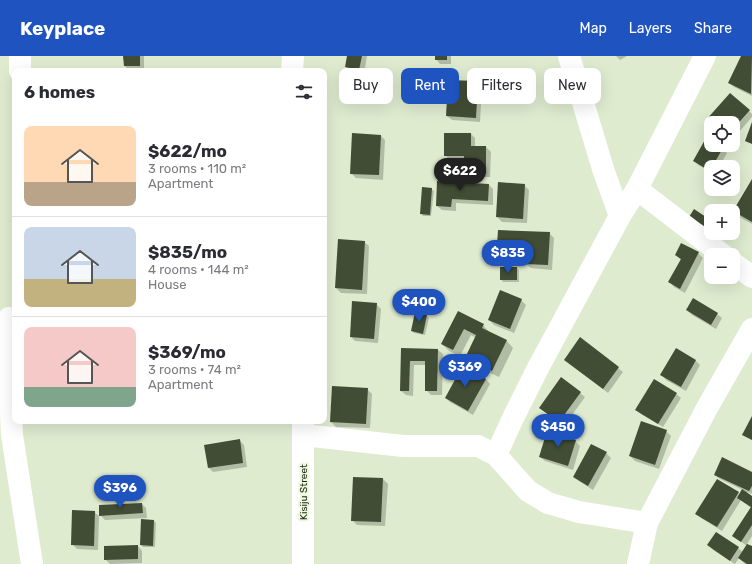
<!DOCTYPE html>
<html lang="en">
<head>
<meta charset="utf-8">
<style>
	body { margin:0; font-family:Rubik,sans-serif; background:#f2f2f3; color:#2b2b33; height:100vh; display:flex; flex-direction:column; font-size:15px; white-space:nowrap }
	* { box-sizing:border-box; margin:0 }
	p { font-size:13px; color:#7c7c81 }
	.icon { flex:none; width:22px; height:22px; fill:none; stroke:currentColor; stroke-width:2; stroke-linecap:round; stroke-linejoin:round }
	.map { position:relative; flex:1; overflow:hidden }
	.drawer { position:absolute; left:12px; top:12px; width:315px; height:356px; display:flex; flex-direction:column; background:#fff; border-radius:8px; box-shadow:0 4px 16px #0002 }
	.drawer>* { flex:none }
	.top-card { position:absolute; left:339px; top:12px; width:353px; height:36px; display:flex; gap:8px }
	.tools { position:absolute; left:704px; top:60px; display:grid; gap:8px }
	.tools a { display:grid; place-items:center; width:36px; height:36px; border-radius:8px; background:#fff; box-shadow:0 4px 16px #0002; font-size:20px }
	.price { position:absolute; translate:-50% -34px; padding:0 9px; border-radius:14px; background:#1e53c0; color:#fff; font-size:13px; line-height:26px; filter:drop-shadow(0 1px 2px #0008) }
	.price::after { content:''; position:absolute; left:50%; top:24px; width:12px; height:9px; margin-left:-6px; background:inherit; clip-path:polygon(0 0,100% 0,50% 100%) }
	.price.active { background:#222; color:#fff }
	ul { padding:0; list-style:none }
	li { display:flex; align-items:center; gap:12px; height:100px; padding:0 12px }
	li+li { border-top:1px solid #e1e1e2 }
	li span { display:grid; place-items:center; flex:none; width:112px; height:80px; border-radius:8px; color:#555 }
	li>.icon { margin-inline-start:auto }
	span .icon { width:48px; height:48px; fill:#fffc; stroke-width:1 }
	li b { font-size:17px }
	h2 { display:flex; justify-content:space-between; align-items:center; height:48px; padding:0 12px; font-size:17px }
	.tag { padding:0 14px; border-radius:8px; background:#fff; box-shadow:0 4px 16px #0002; font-size:14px; line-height:36px }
	.tag.active { background:#1e53c0; color:#fff }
	header { display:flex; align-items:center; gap:24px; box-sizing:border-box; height:56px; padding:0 20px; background:#1e53c0; color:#fff }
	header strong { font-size:19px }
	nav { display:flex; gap:22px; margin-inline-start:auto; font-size:14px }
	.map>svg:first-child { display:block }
	.shadow { fill:#0003 }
	.building { fill:#424d35 }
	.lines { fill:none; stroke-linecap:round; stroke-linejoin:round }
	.minor { stroke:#fff; stroke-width:22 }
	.labels { text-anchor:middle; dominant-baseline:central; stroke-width:4; stroke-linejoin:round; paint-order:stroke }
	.street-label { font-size:10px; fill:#1e2319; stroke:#ebf8dc }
</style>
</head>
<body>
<header>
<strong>Keyplace</strong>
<nav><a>Map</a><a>Layers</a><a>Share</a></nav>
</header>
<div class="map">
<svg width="752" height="508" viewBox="0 0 752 508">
	<rect width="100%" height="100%" fill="#deebcf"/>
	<g class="shadow">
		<path d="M124,0H144V14L129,15L125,10Z"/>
		<path d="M348,0H367L364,18L351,15L346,11Z"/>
		<path d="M436,0H451V8H440L436,3Z"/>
		<path d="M616,0H627L620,4Z"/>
		<path d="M743,0L752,1V40L734,31L729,26Z"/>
		<path d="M477,26L482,31L480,66L452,64L447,60Z"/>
		<path d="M749,55L752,58V61L733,83V67H711L708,64Z"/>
		<path d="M471,78L475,82V91H486L491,96L490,121H469L465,117V104H450L445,99Z"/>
		<path d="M381,80L385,84L383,124L356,122L351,117Z"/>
		<path d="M711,86V89H716L727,97L719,111H711V116L698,109L694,104Z"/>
		<path d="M438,126L489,129L493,133V149L456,147V155L442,154L437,150Z"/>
		<path d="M752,126V168L741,162L734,155Z"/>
		<path d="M524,129L529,134L527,167L502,166L497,161Z"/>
		<path d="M431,133L434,135L431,160H423L421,157Z"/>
		<path d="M713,152L719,155H711V175L695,165L707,162Z"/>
		<path d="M549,177L554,182L552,214L531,212L526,208L527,194L503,193L498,188Z"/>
		<path d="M364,186L369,190L367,238L341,237L336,232Z"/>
		<path d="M682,188L698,197L703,202L685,237L674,231L670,226L681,204L676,199Z"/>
		<path d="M517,212L519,214V226H503L501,223Z"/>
		<path d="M521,244L526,249L514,277L494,269L489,264Z"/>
		<path d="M376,248L381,253L378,287L355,285L351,281Z"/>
		<path d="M687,254L717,258L722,262L716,273L692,259Z"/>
		<path d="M458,257L483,269L490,277L507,285L513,292L499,321L473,309L466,302L476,282L471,279L460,300L449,295L442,288Z"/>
		<path d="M427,260L429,262L425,279L414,277L412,275Z"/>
		<path d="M580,283L623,316L608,337L565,304Z"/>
		<path d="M402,293L438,294L443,298L442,339H431L426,334V309H414L413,340L406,339L401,335Z"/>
		<path d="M676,294L696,305L700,309L686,335L666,324L662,319Z"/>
		<path d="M486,323L490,328L473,359L450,346L446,342Z"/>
		<path d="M367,333L372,338L370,372L336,371L331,366Z"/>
		<path d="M580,337L585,341L564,370L540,352Z"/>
		<path d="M676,338L681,342L663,371L641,358L637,354Z"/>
		<path d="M666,375L671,380L659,413L635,405L630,400Z"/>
		<path d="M239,384L244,389L247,411L213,416L209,412Z"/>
		<path d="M575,385L580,390L573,414L545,405L540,401Z"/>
		<path d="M606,397L611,402L593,434L579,425L574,421Z"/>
		<path d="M752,417V438L747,436V437L752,441V480L747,488L752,492V508H745L739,502L735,508L713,494L709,489L738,492L743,496L747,490L733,480L751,452L741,444L722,475L701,462L697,458L738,437L740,439L743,434L720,423L715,419Z"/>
		<path d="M354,422L383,423L388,428L385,470L357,469L352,464Z"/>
		<path d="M142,448L146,452L147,462L105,464L100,459Z"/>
		<path d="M94,456L99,460L98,494L77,493L72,488Z"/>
		<path d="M142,464L154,465L156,467L155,491H143L141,489Z"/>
		<path d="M138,490L142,495V507L110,508L105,503Z"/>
	</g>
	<g class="building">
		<path d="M123,0H140V10H124Z"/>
		<path d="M347,0H362L359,14L345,11Z"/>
		<rect x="435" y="0" width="12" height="4"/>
		<path d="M741,0H752L751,38L728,27Z"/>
		<path d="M448,24L478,25L476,62L446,60Z"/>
		<path d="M730,37L750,54L733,73V67H711V68L706,64Z"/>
		<path d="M752,66V88L745,85Z"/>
		<path d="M352,77L381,79L379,119L350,118Z"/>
		<path d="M444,77H471V90H486V117H464V100H444Z"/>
		<path d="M706,82L711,85V89H718L723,92L712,111H711L710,115L693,105Z"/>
		<path d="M752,123V166L733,155Z"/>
		<path d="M437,125L489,128L488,145L452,143L451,151L436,150Z"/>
		<path d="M498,126L525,128L523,163L496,161Z"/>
		<path d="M422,131L432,132L430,159L420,158Z"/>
		<path d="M713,150L721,155H711V174L689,161L694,153L706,161Z"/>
		<path d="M498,174L550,176L548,209L525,208L526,190L497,189Z"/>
		<path d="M338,183L365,185L362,234L335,232Z"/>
		<path d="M681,187L699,196L680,233L668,226L681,203L675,199Z"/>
		<rect x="500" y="211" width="17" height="13"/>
		<path d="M500,234L522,243L510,273L488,264Z"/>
		<path d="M693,242L718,257L711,269L686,254Z"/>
		<path d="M352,245L377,247L374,283L350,281Z"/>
		<path d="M458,255L484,268L482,272L507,284L492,315L465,302L476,279L464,273L453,294L441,288Z"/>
		<path d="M415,256L427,259L423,278L411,275Z"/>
		<path d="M580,281L619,311L603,333L564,304Z"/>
		<path d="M401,292L438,293L437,335H425V305H410L409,335H400Z"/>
		<path d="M676,292L696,304L681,331L660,319Z"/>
		<path d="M463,309L486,323L468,355L445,342Z"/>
		<path d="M561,321L581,336L559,366L539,352Z"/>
		<path d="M654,323L677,337L658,368L635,354Z"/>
		<path d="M332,330L368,332L366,368L330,366Z"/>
		<path d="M752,360V384L742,379Z"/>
		<path d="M641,365L667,374L655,409L629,400Z"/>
		<path d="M547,375L576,384L568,410L539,401Z"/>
		<path d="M240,383L243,407L208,412L204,389Z"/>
		<path d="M591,388L607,396L588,430L573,421Z"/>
		<path d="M722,401L752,416V430L749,435L714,419Z"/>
		<path d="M353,421L383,422L381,466L351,465Z"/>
		<path d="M717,423L739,436L717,471L695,458Z"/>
		<path d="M742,433L752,440V469L741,486L732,480L751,451L737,442Z"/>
		<path d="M142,447L143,457L99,460V449Z"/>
		<path d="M72,454L95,455L94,490L71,489Z"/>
		<path d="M141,463L154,464L153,490L140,489Z"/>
		<path d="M716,476L739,491L730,505L707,489Z"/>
		<path d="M747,488L752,490V508H747L738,502Z"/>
		<path d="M138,489V503L104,504V490Z"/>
	</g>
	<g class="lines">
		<g class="minor">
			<path d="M569,0L604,116L620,160"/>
			<path d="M20,15V0"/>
			<path d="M292,15L293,0"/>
			<path d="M637,133L723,199"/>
			<path d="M733,207L752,221"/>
			<path d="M9,262V315L12,379L32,508"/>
			<path d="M303,365V508"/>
			<path d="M303,379L403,390H478L496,399L528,435L548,447L579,456L647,467"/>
			<path d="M496,399L514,360L538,312L620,160L637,133L705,0"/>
			<path d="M638,508L647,467L707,352L752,273"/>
		</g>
	</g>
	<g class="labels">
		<g class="street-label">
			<text transform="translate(304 436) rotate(-90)">Kisiju Street</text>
		</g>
	</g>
</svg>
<div class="tools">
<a><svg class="icon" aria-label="locate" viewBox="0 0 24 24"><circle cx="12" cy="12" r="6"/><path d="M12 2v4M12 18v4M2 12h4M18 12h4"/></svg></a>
<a><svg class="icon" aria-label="layers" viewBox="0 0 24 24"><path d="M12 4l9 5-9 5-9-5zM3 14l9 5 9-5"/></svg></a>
<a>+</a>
<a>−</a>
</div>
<b class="price active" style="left:460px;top:136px">$622</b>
<b class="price" style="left:508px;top:218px">$835</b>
<b class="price" style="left:419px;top:267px">$400</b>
<b class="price" style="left:465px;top:332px">$369</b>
<b class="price" style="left:558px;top:392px">$450</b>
<b class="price" style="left:120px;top:453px">$396</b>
<div class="top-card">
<a class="tag">Buy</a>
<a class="tag active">Rent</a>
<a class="tag">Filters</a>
<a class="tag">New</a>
</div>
<section class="drawer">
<h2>6 homes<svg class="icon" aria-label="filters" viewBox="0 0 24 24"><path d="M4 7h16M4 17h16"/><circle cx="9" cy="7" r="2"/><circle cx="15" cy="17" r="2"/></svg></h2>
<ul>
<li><span style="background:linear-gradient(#ffd9b3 70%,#b9a48a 0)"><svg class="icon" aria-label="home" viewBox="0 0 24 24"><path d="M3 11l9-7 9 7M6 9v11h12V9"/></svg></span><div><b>$622/mo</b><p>3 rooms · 110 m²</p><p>Apartment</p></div></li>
<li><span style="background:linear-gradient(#c9d6e8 65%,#c2b280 0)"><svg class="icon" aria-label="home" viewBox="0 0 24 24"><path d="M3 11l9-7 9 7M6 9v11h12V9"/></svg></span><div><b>$835/mo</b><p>4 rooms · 144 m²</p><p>House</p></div></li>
<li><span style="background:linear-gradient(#f6c9c9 75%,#7fa58c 0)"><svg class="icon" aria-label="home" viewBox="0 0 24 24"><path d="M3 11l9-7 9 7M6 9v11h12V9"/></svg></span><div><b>$369/mo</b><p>3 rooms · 74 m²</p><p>Apartment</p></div></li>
</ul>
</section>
</div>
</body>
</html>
